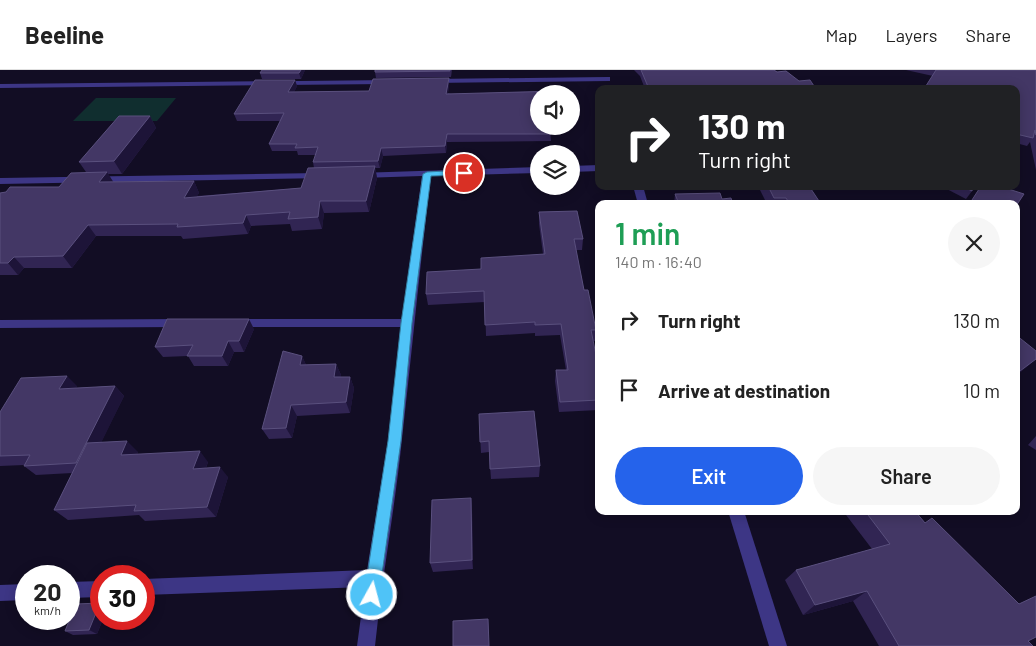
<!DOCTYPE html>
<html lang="en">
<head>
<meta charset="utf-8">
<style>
  body { margin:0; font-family:Barlow,sans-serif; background:#f6f6f6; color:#222; height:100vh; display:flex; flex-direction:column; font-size:19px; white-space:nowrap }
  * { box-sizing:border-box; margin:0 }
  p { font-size:16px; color:#767676 }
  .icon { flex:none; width:28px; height:28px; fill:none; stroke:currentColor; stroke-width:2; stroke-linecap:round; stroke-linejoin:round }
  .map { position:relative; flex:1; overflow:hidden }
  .side { position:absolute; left:595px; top:130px; width:425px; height:315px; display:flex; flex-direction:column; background:#fff; border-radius:10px; box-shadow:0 2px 12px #0003 }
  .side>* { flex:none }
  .banner { position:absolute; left:595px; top:15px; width:425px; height:105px; border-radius:10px; box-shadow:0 2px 12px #0003; background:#202124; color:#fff; overflow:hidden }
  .controls { position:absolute; left:530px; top:15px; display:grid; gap:10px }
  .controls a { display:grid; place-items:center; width:50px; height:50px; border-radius:50%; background:#fff; box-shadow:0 2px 12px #0003; font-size:25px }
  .speed { position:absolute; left:15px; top:495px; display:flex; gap:10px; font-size:25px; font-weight:700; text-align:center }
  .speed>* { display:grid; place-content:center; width:65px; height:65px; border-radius:50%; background:#fff; box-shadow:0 2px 12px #0003; line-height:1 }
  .speed small { font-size:12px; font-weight:400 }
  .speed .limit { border:8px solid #d22; background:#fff; color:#111 }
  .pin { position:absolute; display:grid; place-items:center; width:42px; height:42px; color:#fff; margin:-21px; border:2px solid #fff; border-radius:50%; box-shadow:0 1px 5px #0007 }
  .me { position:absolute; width:55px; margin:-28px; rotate:7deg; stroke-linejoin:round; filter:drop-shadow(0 0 4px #0008) }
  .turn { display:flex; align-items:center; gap:18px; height:105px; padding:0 20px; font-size:22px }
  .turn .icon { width:65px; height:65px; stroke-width:2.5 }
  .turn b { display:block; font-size:35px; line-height:42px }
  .round { display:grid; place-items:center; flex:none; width:52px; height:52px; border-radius:26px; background:#f6f6f6 }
  .head { display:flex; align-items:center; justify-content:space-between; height:85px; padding:0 20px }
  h1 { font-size:30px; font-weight:600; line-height:38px; color:#1e9e55 }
  .cta { display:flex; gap:10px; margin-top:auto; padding:10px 20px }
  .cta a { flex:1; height:58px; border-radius:30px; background:#2563eb; color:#fff; font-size:20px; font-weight:600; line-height:58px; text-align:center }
  .cta a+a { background:#f6f6f6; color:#222 }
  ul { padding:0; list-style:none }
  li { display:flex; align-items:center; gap:15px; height:70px; padding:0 20px }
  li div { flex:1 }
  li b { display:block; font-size:19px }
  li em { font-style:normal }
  header { display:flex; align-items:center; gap:30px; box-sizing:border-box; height:70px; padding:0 25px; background:#fff; border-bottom:1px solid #e0e0e0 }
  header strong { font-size:24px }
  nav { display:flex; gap:28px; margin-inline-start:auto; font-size:18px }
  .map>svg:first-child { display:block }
</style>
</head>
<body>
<header>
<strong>Beeline</strong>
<nav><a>Map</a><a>Layers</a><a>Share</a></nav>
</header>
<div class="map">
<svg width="1036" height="576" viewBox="0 0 1036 576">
  <rect width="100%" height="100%" fill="#120d24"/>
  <!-- green -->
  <path fill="#102e2f" d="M96,28h80l-19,23h-84z"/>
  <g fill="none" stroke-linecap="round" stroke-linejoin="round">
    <!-- minor -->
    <g fill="#3d3685" fill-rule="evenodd">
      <path d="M607,7h3v4l-178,2 -4,-2 4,-2z"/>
      <path d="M390,10l1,2 -4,2 -387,4v-4z"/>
      <path d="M599,95v6l-28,1v-6z"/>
      <path d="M539,97v6l-108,3c-11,88 -19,175 -29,263 -7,69 -20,138 -27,207h-18l8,-59 -221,8v-16l223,-9 21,-129 13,-114h-167l-6,-4 6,-4h168l20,-143 -61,2 -3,-1v-4z"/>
      <path d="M321,103l3,1v4l-324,6v-6z"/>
      <path d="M633,116h10l5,18h-10z"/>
      <path d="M182,249l6,4 -6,4 -182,1v-8z"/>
      <path d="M728,441h16l43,135h-18z"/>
      <path d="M101,511v16l-32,1v-16z"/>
      <path d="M26,514v16l-26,1v-16z"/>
    </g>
  </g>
  <!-- wall -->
  <g fill="#312553">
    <path d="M305,0l-4,9h-39l-2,-6z"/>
    <path d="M375,0h77l-1,7 -75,1 -1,-6z"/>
    <path d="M634,0h140l3,2 39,17h-171l-5,-13z"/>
    <path d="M906,0h130v100l-6,-28 -3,4 -11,-3v-54l-83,-13z"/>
    <path d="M449,8v7l-1,8 91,33h25v3h-14l1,12 -104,1 -1,11 -63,3 -3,12h-5l2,10 -8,34 -45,1 -2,16 -30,2 -2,-7 -39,2 -3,8 -65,5 -2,-3h-85l-24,32h-48l-6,7h-18v-82l59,-6 27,-15 -7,-10 71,-46 6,12 -34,46h-14l5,8 81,-1 5,12 -2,3 104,-8 13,-20 -1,-6 3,-7h-18l-1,-4h-25l-3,-7 12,-23h-44l-3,-7 61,-34 2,6 -3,6 75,-1z"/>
    <path d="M758,116h51l12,18h-54z"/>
    <path d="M941,116h32l-1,5 -6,8z"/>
    <path d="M981,116l35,18h-47z"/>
    <path d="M675,124l47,5 11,5h-59z"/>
    <path d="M539,142l44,27 -1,11h-6l8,40 12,40 -1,11h-2l6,29v40l-40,2 -4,-31 1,-11h10l-6,-35 -25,1v-3l-49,3 -1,-34 -57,3 -2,-11 55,-25 62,-15 -4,-30z"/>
    <path d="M254,259l-10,23h-10l-6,14h-34l-6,-10 -25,1 -8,-10z"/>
    <path d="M302,286l4,9 30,-1 5,11 -1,2h10l4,11 -4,25 -53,3 -5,22 -23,1 -7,-10z"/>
    <path d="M77,316l-1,2 39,-2 9,10 -23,46 37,10 -1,2 71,8 -2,6 22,9 -12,40 -71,4 -6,-6 -71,5 -14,-10 18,-37 -36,2 -12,-9v-1l-24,1v-54z"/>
    <path d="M479,344l61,52 -1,11 -48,2 -2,-27 -8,1z"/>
    <path d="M1036,366v14l-8,-5z"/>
    <path d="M471,428l1,10 1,61 -40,3 -3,-9z"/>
    <path d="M843,441h72l113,130 5,5h-154l-26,-45 -50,14 -18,-35 11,-10 76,-21z"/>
    <path d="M100,533l1,1v15h2l-6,15 -24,1 -8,-4z"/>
  </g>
  <!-- shaded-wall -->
  <g fill="#1d1438">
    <path d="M301,0h4l-4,9 -2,-6z"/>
    <path d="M449,8v7l-2,16 -1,-7z"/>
    <path d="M295,10l2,6 -6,13 -3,-7z"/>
    <path d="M150,46l6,12 -34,46 -8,-13z"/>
    <path d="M447,64v8l-1,11 -1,-7z"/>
    <path d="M381,78l2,8 -3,12 -2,-7z"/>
    <path d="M375,96l2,12 -8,34 -3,-11z"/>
    <path d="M107,102l7,11 -15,-1z"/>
    <path d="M194,111l5,12 -9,16 -6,-11z"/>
    <path d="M320,131l4,12 -2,16 -4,-12z"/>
    <path d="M246,145l5,11 -3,8 -5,-11z"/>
    <path d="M88,155l8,11 -24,32 -9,-12z"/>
    <path d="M14,187l10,11 -6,7 -10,-12z"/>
    <path d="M249,249l5,10 -10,23 -5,-11z"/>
    <path d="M228,271l6,11 -6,14 -6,-10z"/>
    <path d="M302,286l5,11 -7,-2z"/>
    <path d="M1036,289l-9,8 -11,9v-2z"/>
    <path d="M336,294l5,11 -2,13 -5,-11z"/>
    <path d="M67,306l10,10 -7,13 -11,-10z"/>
    <path d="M350,307l4,11 -4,25 -4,-11z"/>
    <path d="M115,316l9,10 -37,76 -11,-9z"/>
    <path d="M291,335l6,11 -5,22 -6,-10z"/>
    <path d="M127,371l11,11 -6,13 -11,-10z"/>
    <path d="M200,381l8,11 -6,17 -9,-10z"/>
    <path d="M220,397l8,10 -12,40 -9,-10z"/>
    <path d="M471,428l1,10 1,61 -1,-9z"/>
    <path d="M867,521l-14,10 -50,14 12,-10z"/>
    <path d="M100,533l1,1v15h2l-6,15 -8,-4z"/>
    <path d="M488,549l1,7v20z"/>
  </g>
  <!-- building -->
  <g fill="#433765" stroke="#5a507e">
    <path d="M262,0h39l-2,3h-39z"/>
    <path d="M375,0h75v1l-75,1z"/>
    <path d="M641,0h133l3,2 9,-1 13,10 11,-1 6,9h-167z"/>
    <path d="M936,0h100v65l-1,-5 -2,8 -17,-4v-45h-92z"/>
    <path d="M449,8l-3,16 114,-3 1,3h-22v32h11l1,8h-104l-2,12 -64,2 -3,13 -65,1 5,-15 -23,1 2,-4h-28l15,-31 -50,1 21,-34h40l-7,12 81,-1 4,-12z"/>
    <path d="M119,46h31l-36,45 -35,1z"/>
    <path d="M375,96l-9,35h-46l-2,16 -30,2 2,-7 -44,3 -3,8 -66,4 1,-3 -90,1 -25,31 -49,1 -6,6h-8v-70l6,-1 4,-5h49l12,-14 36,-1 -8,10 95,-1 -10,17 117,-10 7,-20z"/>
    <path d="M768,116h41l12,18h-31l-4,-6h-12z"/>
    <path d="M962,116h11l-1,5z"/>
    <path d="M981,116h18l25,8 -8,12v-2h-34l-10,-4z"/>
    <path d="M720,123l2,6 9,-1 2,6h-54l-4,-10z"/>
    <path d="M577,141l6,28h-9l10,51h4l8,40h-5l8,40v30l-39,2 -4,-32h12l-7,-46 -26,1v-3l-50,3 -1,-34 -58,3 1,-22 54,-3v-11l64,-4 -6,-42z"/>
    <path d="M167,249h82l-10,22h-11l-6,15h-35l6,-11 -38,2z"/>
    <path d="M1016,265l20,16v8l-20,15z"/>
    <path d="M283,281l19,5 -2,9 36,-1 -2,13h16l-4,25 -55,3 -5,23 -24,1z"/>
    <path d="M67,306l-8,13 56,-3 -39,77 -52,3 6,-11 -30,1v-44l21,-34z"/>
    <path d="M534,341l6,55 -50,3 -1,-28 -9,1 -1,-28z"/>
    <path d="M127,371l-6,14 79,-4 -7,18 27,-2 -13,40 -73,4 2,-6 -82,5 33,-67z"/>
    <path d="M471,428l1,62 -42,3 2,-63z"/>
    <path d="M865,441h50l10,12 7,-5 87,86 17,-8v41l-8,4 5,5h-134l-32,-55 -52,14 -19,-35 94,-26z"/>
    <path d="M100,533l-11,27 -24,1 11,-27z"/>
    <path d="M488,549l1,27h-36v-25z"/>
  </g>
  <!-- route -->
  <path fill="#4fc3f7" stroke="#337fa1" d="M464,100l3,1v4l-36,1 -19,147 -11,118 -22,154 -2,5 -5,3 -6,-3 -2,-5 24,-154 13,-118 22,-149 4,-2z"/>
</svg>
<div class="controls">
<a><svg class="icon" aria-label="sound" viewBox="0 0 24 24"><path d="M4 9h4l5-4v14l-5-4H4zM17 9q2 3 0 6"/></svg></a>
<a><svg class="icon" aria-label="layers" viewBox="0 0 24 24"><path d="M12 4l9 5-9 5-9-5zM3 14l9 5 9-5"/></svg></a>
</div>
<div class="speed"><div>20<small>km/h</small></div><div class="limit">30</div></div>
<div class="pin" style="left:464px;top:103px;background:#d93025"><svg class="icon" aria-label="arrive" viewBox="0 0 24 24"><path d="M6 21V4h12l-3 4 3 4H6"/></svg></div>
<svg class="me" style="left:372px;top:525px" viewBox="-20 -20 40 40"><circle r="17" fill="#4fc3f7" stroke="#fff" stroke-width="3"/><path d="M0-11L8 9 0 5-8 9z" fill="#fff"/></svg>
<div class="banner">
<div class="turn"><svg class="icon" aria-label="right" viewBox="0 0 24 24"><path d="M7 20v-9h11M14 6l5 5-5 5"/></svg><div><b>130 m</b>Turn right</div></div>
</div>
<section class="side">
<div class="head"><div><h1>1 min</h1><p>140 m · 16:40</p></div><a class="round"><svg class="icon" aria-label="close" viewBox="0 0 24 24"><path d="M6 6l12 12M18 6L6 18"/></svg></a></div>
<ul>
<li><svg class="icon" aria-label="right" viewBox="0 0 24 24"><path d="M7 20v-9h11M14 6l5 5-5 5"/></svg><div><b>Turn right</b></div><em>130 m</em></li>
<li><svg class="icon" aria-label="arrive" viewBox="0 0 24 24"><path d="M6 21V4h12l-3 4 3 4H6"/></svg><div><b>Arrive at destination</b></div><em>10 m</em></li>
</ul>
<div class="cta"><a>Exit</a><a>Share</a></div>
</section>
</div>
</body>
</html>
